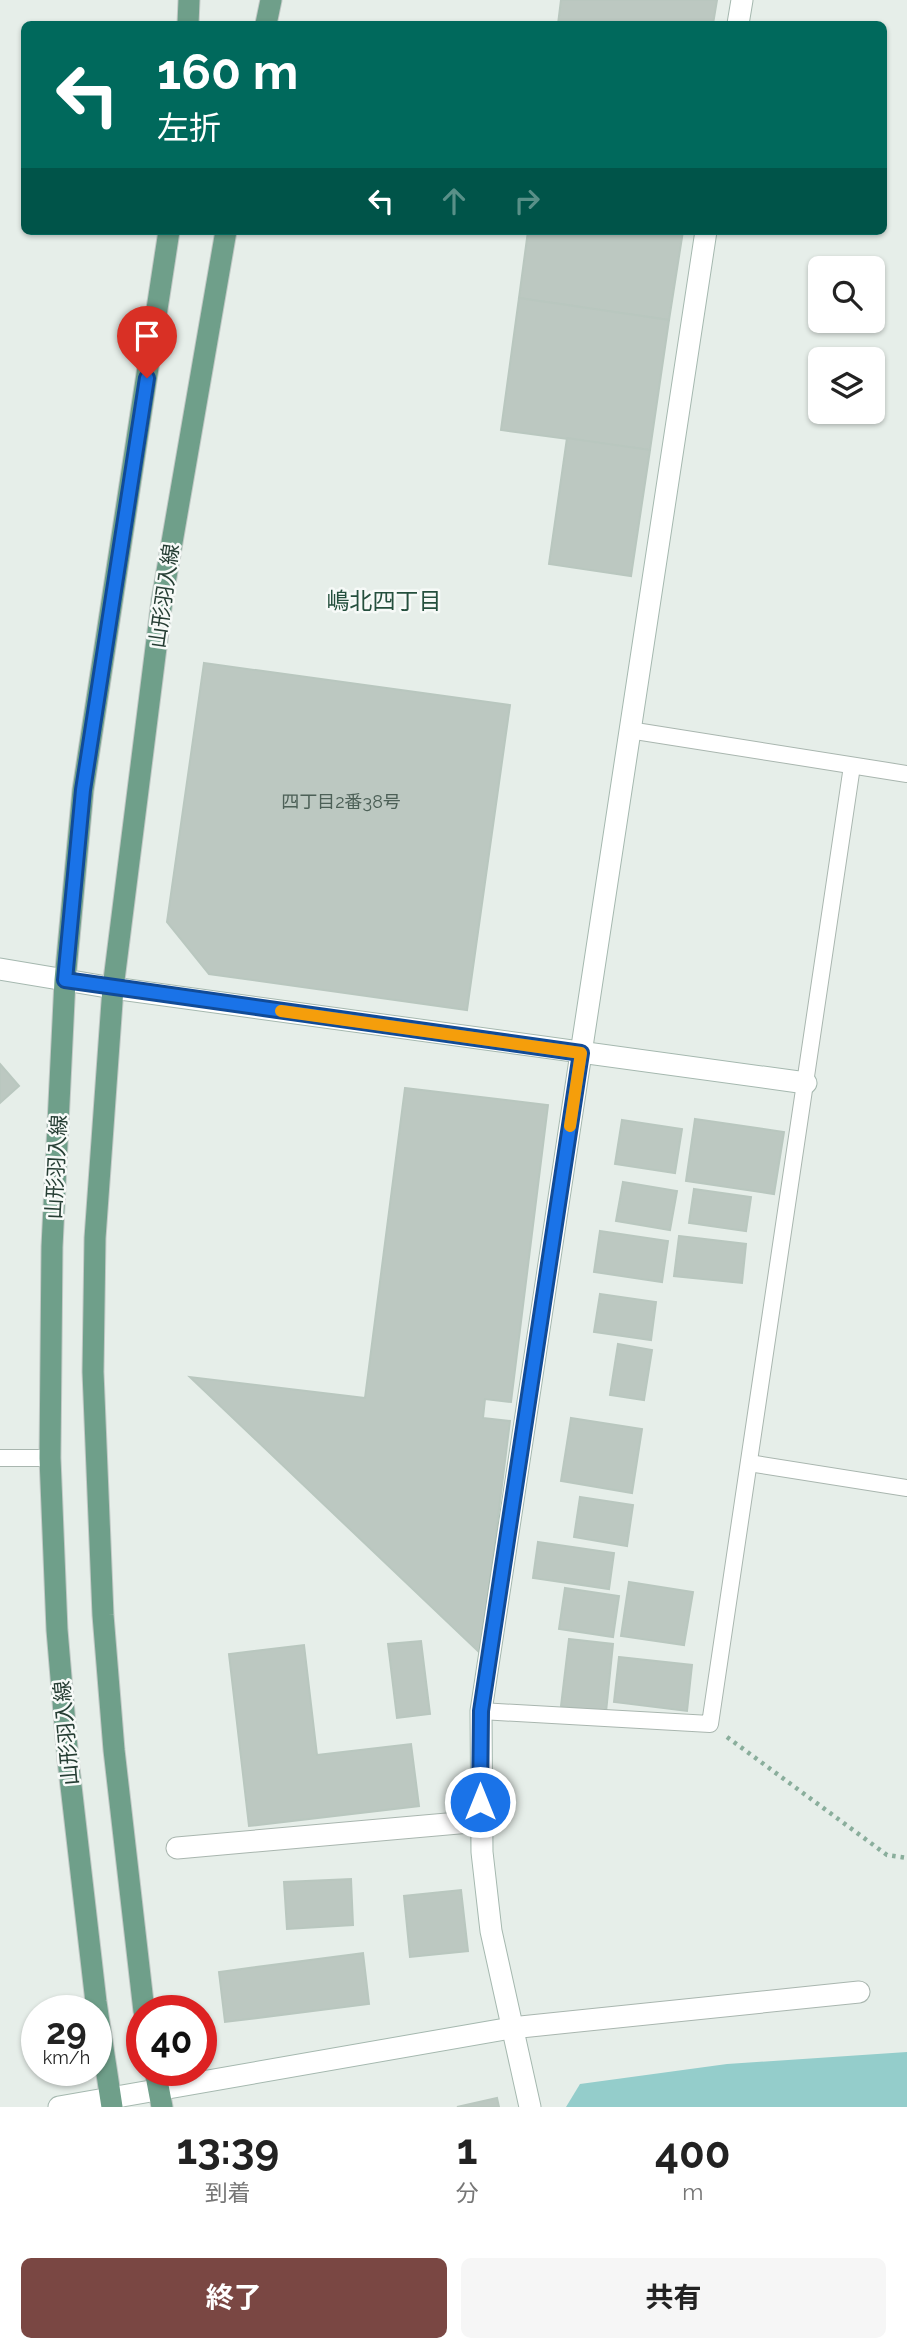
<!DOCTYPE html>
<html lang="ja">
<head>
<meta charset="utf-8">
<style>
  body { margin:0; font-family:Raleway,"Noto Sans JP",sans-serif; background:#f6f6f6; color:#222; height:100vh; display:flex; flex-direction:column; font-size:26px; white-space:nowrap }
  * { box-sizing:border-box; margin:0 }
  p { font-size:23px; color:#767676 }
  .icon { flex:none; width:38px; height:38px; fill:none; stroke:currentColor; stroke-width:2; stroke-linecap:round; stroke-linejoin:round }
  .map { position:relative; height:2107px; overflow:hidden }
  .drawer { display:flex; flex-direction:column; background:#fff; flex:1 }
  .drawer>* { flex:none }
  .top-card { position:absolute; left:21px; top:21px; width:866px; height:214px; border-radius:10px; box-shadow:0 2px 5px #0004; background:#00695c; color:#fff; overflow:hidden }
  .fabs { position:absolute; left:808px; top:256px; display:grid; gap:14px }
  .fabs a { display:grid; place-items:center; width:77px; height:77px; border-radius:10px; background:#fff; box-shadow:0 2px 5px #0004; font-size:35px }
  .speed { position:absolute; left:21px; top:1995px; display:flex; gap:14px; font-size:35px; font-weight:700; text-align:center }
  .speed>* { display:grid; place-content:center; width:91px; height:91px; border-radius:50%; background:#fff; box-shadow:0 2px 5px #0004; line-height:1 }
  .speed small { font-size:18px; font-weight:400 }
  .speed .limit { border:10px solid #d22; background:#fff; color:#111 }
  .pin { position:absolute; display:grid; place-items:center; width:60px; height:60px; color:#fff; margin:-72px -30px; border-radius:50% 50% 50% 0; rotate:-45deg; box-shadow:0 0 7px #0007 }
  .pin .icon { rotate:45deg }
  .me { position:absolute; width:77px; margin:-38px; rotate:0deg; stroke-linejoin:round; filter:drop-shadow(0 0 5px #0008) }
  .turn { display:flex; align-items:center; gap:24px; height:147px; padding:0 21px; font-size:32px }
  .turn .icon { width:91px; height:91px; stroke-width:2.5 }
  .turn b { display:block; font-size:49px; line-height:60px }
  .lanes { display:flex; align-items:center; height:66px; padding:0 21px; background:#0003; justify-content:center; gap:35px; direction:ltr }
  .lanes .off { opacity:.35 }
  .eta { display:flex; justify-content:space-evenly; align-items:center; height:119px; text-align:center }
  .eta b { font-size:42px; font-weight:700; line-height:49px }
  .button { display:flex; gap:14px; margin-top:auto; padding:14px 21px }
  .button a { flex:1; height:80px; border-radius:10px; background:#7a4743; color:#fff; font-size:28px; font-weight:700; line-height:80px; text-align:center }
  .button a+a { background:#f6f6f6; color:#222 }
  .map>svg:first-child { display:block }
</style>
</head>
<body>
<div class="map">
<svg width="907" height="2107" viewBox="0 0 907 2107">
  <rect width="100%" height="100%" fill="#e6eee9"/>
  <!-- water -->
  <path fill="#94cdcb" d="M907,2052v55h-341l14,-23 147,-20z"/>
  <!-- building -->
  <g fill="#bcc8c1" stroke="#b9c7bf" stroke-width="2">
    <path d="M561,0h156l-4,24h-155z"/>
    <path d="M528,231h155l-14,89 -150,-22z"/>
    <path d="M519,298l150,22 -19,130 -149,-20z"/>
    <path d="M567,438l83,12 -19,126 -82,-12z"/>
    <path d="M204,663l306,42 -43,305 -258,-36 -42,-52z"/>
    <path d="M0,1064l19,22 -19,17z"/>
    <path d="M405,1088l143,17 -37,297 -26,-3 -2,19 27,3 -29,233 -291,-277 175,21z"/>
    <path d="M695,1119l89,13 -10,62 -88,-13z"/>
    <path d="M622,1120l60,9 -7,44 -60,-9z"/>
    <path d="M623,1182l54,9 -7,39 -54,-9z"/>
    <path d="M694,1189l57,8 -5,34 -57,-8z"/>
    <path d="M600,1231l68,10 -6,41 -68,-10z"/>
    <path d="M679,1236l67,8 -4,39 -68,-7z"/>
    <path d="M600,1294l56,8 -5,38 -57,-8z"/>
    <path d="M618,1344l34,6 -8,50 -34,-5z"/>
    <path d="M571,1418l71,11 -10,64 -71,-12z"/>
    <path d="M580,1497l53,8 -6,41 -53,-9z"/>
    <path d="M538,1542l76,11 -5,36 -76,-11z"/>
    <path d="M629,1582l64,10 -9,53 -63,-9z"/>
    <path d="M565,1588l54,8 -6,41 -54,-8z"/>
    <path d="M569,1639l44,5 -7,68 -45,-6z"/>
    <path d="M421,1641l9,73 -33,4 -9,-74z"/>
    <path d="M304,1645l13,110 94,-11 8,62 -170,20 -20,-172z"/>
    <path d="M619,1657l73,8 -5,46 -73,-9z"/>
    <path d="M351,1879l2,46 -66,4 -3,-47z"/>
    <path d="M461,1890l7,61 -58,6 -6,-61z"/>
    <path d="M363,1953l6,51 -144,18 -6,-50z"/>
    <path d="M497,2098l2,9h-42z"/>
  </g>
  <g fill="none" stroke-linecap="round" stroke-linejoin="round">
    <defs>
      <g id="lane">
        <path d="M629,730l278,44"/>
        <path d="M0,1458h50"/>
        <path d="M749,1463l158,25"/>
        <path d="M481,1711l229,13 142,-958"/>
      </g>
      <g id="street">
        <path d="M177,1848l304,-27"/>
        <path d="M511,2028l348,-36"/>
      </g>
      <g id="secondary">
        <path d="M738,24l4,-24"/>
        <path d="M0,969l113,19 693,95"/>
        <path d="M59,2107l452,-79"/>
        <path d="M530,2107l-39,-176 -9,-79 -1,-141 225,-1480"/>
      </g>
      <g id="primary">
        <path d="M188,24l1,-24"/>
        <path d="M266,24l5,-24"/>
        <path d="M144,2011l-30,-261 -11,-135 -10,-243 2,-134 18,-250 49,-388 64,-369"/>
        <path d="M155,2070l7,37"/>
        <path d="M112,2107l-16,-105 -28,-242 -11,-130 -7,-172 2,-211 13,-267 18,-190 86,-559"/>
      </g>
    </defs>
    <!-- lane casing -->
    <use href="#lane" stroke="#a9b6af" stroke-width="18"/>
    <!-- street casing -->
    <use href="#street" stroke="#a9b6af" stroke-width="23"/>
    <!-- secondary casing -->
    <use href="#secondary" stroke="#a5b8af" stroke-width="23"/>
    <!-- primary casing -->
    <use href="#primary" stroke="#c2c9c6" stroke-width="23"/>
    <!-- path -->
    <path stroke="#8aae9c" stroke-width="4.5" stroke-dasharray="3.5 5" stroke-linecap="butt" d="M727,1737l160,118 20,3"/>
    <!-- lane -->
    <use href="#lane" stroke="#fff" stroke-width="16"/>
    <!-- street -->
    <use href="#street" stroke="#fff" stroke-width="21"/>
    <!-- secondary -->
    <use href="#secondary" stroke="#fff" stroke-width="21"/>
    <!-- primary -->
    <use href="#primary" stroke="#6f9f8a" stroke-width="21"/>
  </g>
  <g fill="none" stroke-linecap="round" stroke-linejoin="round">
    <defs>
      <path id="route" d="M147,378l-64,412 -18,190 516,73 -100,658 -1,91"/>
    </defs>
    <!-- route casing -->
    <use href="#route" stroke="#114b97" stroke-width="18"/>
    <!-- route -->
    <use href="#route" stroke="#1a73e8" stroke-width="12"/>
    <!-- slow -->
    <path stroke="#f59e0b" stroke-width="12" d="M281,1011l300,42 -11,73"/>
  </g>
  <g text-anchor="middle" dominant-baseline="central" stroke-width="5" stroke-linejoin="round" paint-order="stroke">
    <!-- number labels -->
    <g font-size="18" fill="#4c6057">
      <text x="341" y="801">四丁目2番38号</text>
    </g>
    <!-- street labels -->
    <g font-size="21" fill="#263e34" stroke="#f7faf8">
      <text transform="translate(164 596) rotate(-82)">山形羽入線</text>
      <text transform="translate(56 1167) rotate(-87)">山形羽入線</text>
      <text transform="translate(66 1733) rotate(-95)">山形羽入線</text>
    </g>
    <!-- neighbourhood labels -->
    <g font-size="23" fill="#244f3d" stroke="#f7faf8">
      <text x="384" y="600">嶋北四丁目</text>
    </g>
  </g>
</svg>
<div class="fabs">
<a><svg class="icon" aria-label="search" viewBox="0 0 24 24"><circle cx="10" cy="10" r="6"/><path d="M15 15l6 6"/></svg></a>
<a><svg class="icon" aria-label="layers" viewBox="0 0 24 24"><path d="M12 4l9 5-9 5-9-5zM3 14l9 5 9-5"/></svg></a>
</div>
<div class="speed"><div>29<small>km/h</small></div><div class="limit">40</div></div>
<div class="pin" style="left:147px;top:378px;background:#d93025"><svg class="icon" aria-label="arrive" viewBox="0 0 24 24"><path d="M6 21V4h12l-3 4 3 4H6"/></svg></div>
<svg class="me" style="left:480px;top:1802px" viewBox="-20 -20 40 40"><circle r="17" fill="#1a73e8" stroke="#fff" stroke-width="3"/><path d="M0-11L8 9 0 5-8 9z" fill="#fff"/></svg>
<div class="top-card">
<div class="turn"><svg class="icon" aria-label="left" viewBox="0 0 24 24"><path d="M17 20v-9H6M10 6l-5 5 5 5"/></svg><div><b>160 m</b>左折</div></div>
<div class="lanes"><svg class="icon" aria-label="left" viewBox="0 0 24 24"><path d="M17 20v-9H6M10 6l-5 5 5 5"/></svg><svg class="icon off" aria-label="ahead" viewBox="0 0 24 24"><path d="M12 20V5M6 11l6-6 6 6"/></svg><svg class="icon off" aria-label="right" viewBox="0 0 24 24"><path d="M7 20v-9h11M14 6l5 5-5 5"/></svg></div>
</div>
</div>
<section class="drawer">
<div class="eta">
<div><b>13:39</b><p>到着</p></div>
<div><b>1</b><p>分</p></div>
<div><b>400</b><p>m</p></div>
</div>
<div class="button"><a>終了</a><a>共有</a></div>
</section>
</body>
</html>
